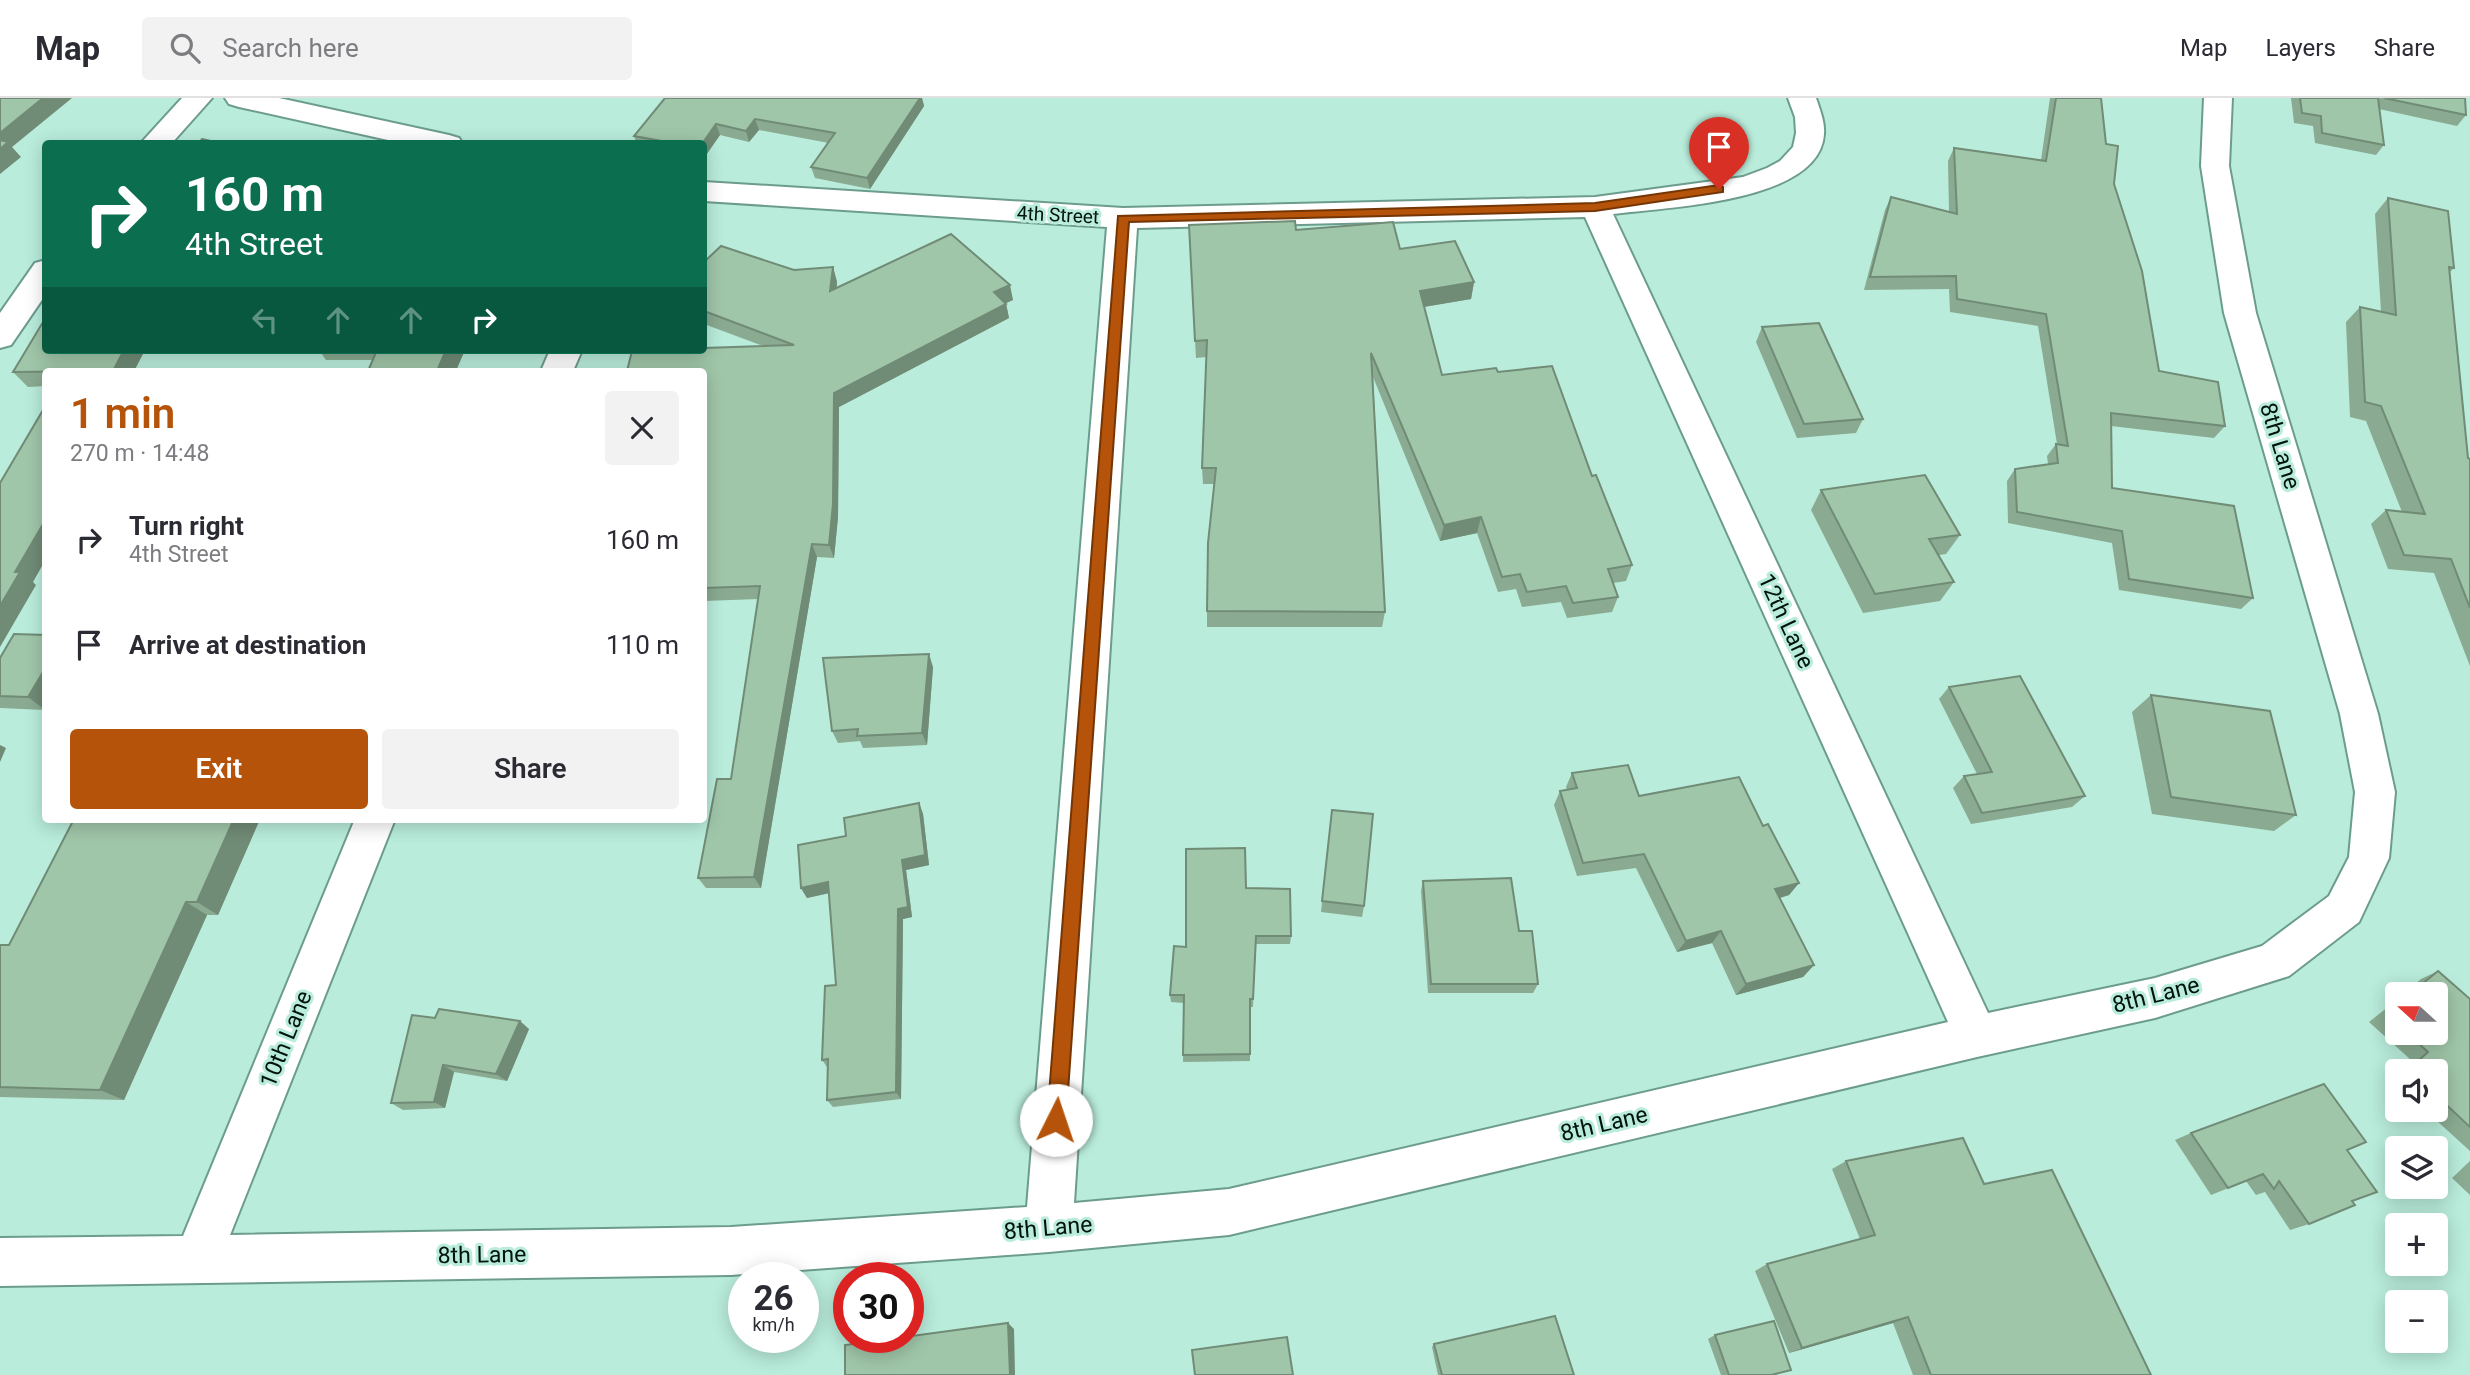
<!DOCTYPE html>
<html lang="en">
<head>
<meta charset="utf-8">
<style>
  body { margin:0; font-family:Roboto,sans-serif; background:#f2f2f3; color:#2b2b33; height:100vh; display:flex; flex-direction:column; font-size:26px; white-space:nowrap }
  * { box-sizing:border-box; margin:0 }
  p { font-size:23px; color:#7c7c81 }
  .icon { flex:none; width:38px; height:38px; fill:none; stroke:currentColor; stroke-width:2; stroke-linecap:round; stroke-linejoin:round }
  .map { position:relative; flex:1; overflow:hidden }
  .drawer { position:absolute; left:42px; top:270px; width:665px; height:455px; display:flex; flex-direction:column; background:#fff; border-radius:7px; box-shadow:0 4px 18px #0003 }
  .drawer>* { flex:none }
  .guide { position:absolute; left:42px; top:42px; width:665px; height:214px; border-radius:7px; box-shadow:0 4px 18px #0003; background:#0b6e4f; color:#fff; overflow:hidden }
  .needle { width:46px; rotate:291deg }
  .tools { position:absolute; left:2385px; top:884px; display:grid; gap:14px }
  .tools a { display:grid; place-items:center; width:63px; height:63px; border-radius:7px; background:#fff; box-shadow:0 4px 18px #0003; font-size:35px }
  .speed { position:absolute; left:728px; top:1164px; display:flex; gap:14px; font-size:35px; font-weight:700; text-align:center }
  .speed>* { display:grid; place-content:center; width:91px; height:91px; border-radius:50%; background:#fff; box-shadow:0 4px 18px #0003; line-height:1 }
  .speed small { font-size:18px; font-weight:400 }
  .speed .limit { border:10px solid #d22; background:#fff; color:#111 }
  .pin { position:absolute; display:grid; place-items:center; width:60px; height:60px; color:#fff; margin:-72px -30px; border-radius:50% 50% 50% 0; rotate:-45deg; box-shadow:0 0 7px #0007 }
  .pin .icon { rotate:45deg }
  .me { position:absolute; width:77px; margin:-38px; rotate:4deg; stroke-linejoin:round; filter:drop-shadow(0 0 5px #0008) }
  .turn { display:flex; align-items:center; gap:24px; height:147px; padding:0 28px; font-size:32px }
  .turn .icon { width:91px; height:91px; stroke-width:2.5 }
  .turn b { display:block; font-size:49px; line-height:60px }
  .lanes { display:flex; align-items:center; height:66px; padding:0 28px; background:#0003; justify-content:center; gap:35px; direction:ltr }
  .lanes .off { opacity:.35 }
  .round { display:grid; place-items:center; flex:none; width:74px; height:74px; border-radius:7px; background:#f2f2f3 }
  .headline { display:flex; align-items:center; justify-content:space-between; height:119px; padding:0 28px }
  h1 { font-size:42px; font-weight:600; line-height:52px; color:#b45309 }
  .cta { display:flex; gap:14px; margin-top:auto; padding:14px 28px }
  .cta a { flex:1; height:80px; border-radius:7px; background:#b45309; color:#fff; font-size:28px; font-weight:600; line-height:80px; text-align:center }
  .cta a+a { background:#f2f2f3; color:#2b2b33 }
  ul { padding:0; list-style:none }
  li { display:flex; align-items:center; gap:21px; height:105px; padding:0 28px }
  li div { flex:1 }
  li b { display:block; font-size:26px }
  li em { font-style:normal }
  header { display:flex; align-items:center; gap:42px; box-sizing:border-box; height:98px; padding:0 35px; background:#fff; border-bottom:2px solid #e1e1e2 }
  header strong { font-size:33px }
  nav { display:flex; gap:38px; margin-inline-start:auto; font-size:24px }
  .search { width:490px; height:63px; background:#f2f2f3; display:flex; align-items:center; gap:18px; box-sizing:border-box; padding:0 24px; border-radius:7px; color:#7c7c81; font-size:26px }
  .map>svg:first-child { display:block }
</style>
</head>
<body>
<header>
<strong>Map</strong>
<div class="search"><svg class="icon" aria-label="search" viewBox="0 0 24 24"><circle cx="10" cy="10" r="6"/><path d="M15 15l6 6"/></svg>Search here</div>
<nav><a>Map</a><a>Layers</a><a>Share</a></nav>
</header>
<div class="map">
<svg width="2470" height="1277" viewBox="0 0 2470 1277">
  <rect width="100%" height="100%" fill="#b9ecdb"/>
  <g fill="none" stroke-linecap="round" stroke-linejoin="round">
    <defs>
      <g id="minor">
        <path d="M182,0h30l-41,46h-31z"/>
        <path d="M225,0h54l170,37 10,3 4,6h-57l-167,-37 -10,-3z"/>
        <path d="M1788,0h28c4,12 9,24 8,36 -4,69 -159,73 -211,80l375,799 167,-35 107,-32 67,-50 20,-39 6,-65 -15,-78 -116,-401 -23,-147 3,-68h28l-3,68 27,147 122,401 17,78 -6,66 -30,64 -70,54 -134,42 -178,39 -748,178 -180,17 -318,23 -731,11v-48l183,-2 172,-417h40l-165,416 501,-8 296,-20 80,-980 -403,-26v-19l419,26 472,-11 148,-20 24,-9 13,-7 13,-14 3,-14 -1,-16zM1585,119l363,805 -719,167 -155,14 63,-975z"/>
        <path d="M46,162v34l-35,51 -11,3v-35l35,-50z"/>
        <path d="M550,252h32l-9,21h-32z"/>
      </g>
    </defs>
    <!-- minor casing -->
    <use href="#minor" stroke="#6c9c8d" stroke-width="4"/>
    <!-- minor -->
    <use href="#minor" fill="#fff" fill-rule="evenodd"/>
  </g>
  <!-- wall -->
  <g fill="#8aaa91">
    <path d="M665,0h257l2,8 -54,83 -55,-11 -4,-11 18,-24 -70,-13 -10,12 -29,-7 -16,23v-14h-67l-3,-8z"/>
    <path d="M2050,0h51l5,46 8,40 45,187 66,55 -11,12 -103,-12 1,62 141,110 -12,11 -122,-19 -7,-47 -104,-20 -1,-42 8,-12 33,-5 -1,-8 9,-12h1l-19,-118 -88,-14 -1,-23 -85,1 21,-80 6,-13 58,15 -1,-51 6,-13 87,12z"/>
    <path d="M2291,0h174l1,17 -9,11 -78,-17 5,36 -8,10 -61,-12 -2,-17 -19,-3z"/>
    <path d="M2388,100l66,70 -4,4 18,186 2,1v207l-36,-93 -46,-4 -17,-45 15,-14 16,2 -36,-91 -16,-4 -4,-95 14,-15 21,4 -6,-97z"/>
    <path d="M1189,127l107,5 104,19 74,33 -3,17 -47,8 18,68 56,-3 94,104 40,89 -6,16 -13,2 5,14 -6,15 -45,6 -6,-16 -39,5 -6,-18 -18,3 -21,-59 -37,8 -67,-164 12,235 -3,15h-175v-16l7,-127h-11l-1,-16 4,-111 -10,1z"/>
    <path d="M704,164l90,8 39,-3 4,15v6l176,12 -7,3 3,15 -170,89 -1,110 -4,41 -17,-1 -56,331h-55l-8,-10 33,-99 27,-180 -54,2v-230l59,-25 -59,-22z"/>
    <path d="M1762,229l101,92 -7,14 -59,5 -41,-96z"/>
    <path d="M46,252h99l-11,21h-88v15l-18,1 -15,-15z"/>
    <path d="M319,252h146l-92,10h-47z"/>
    <path d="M1821,392l139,45 -14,19 -7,1 15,27 -14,19 -77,12 -52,-103z"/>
    <path d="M0,560l45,52 -45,-2z"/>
    <path d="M933,569l-6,78 -64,3 -3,-7 -22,2 -6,-12z"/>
    <path d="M1949,589l136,109 -13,11 -101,17 -18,-36 11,-12 13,-2 -38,-75z"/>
    <path d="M2151,597l145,120 -22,16 -122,-17 -20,-102z"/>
    <path d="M1572,675l67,23 124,30 36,57 -10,12 -9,3 34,67 -11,12 -67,18 -24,-52 -35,9 -41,-84 -59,8 -23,-71 6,-14 7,-1 -1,-3z"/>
    <path d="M919,705l4,11 6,51 -23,5 6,47 -9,2 -2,180 -68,8 -6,-7v-33l-5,-7 14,-75 -7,-92 -22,5 -6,-10 45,-52z"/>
    <path d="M1332,712l32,96 -2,11 -41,-5z"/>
    <path d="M74,721h186l-42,96h-11l-83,185 -124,-3v-152h9z"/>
    <path d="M1423,783l96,50 19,53 -5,9h-105l-7,-102z"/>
    <path d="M1246,790l45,48 -1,8h-34l-3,63h-3v54l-67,1 1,-59 -13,-1 -1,-7 16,-48z"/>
    <path d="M2438,873l32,28v152l-45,-41h11v-39h-38l13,-11 -42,-38 29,-23v33h38v-38h-33l18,-15z"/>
    <path d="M435,920l94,11 -22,52 -53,-9 -9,36 -42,2 -12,-7z"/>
    <path d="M2398,973v13l-8,-7z"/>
    <path d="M2191,1035l156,17 5,51 -43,23 -19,6 -25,-38 -9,3 -10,-14 -35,14 -36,-55z"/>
    <path d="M1846,1063l138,23 167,191h-238l-20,-52 -104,30 -34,-82 12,-7 93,-25 -28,-70z"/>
    <path d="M2470,1063v34l-18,-17z"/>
    <path d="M1715,1237l76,35 -16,5h-54l-13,-36z"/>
    <path d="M1434,1246l140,31h-136l-6,-28z"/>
  </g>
  <!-- shaded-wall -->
  <g fill="#708b76">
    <path d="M43,0h29l-60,49 9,10 -21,17v-41z"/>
    <path d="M920,0h2l2,8 -54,83 -3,-11z"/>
    <path d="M755,21l4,11 -10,12 -3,-11z"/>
    <path d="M716,26l4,11 -16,23v-14h-2z"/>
    <path d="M833,169l4,15 -2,23 -5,-14z"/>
    <path d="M1474,184l-3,17 -54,9 3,-17z"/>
    <path d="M1010,187l3,15 -16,7 -3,-15z"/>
    <path d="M1006,206l3,14 -170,89 -1,110 -4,41 -5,-13 5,-152z"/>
    <path d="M124,252h21l-11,21h-21z"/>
    <path d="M446,252h19l-9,21h-19z"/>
    <path d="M1481,419l-4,16 -37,8 4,-16z"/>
    <path d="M46,421v40l-13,23 3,3 -36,62v-41l15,-34z"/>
    <path d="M812,446l5,13 -56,331 -7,-11z"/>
    <path d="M929,556l4,13 -6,78 -5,-12z"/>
    <path d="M46,569v41l-1,2 -17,-13z"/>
    <path d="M0,647l6,3 -6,14z"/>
    <path d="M919,705l4,11 6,51 -23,5 6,47 -9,2 -2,180 -5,-7 2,-183 4,-49z"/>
    <path d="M234,721h26l-42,96 -21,-13z"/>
    <path d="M828,784l6,10 -27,6 -6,-10z"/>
    <path d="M1799,785l-10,12 -24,7 10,-13z"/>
    <path d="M186,804l21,13 -83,185 -24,-10z"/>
    <path d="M1721,833l-9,12 -35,9 9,-11z"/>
    <path d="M1814,867l-11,12 -67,18 10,-11z"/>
    <path d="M520,923l9,8 -22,52 -11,-7z"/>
    <path d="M443,967l11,7 -9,36 -11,-6z"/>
    <path d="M1908,1219l-15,6 -104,30 13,-5z"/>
    <path d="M1008,1225l6,6 1,46h-5z"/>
  </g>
  <!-- building -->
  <g fill="#a0c6a9" stroke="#708b76" stroke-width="2">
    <path d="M0,0h43l-43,35z"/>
    <path d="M665,0h255l-53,80 -56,-11 24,-34 -80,-14 -9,12 -30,-7 -14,20h-24l-44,-8z"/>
    <path d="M2056,0h45l5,46 12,2 -4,38 28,87 17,100 59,11 7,44 -114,-13 1,75 122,18 19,92 -124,-19 -7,-48 -105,-19 -2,-43 43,-6 -2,-19 12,2 -22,-132 -89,-15 -1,-23 -86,1 21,-80 66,17 -3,-66 92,13z"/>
    <path d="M2300,0h78l6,47 -62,-12 -1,-17 -19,-3z"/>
    <path d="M2384,0h81l1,17z"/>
    <path d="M202,41l22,5h-26z"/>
    <path d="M0,42l8,2 -8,7z"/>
    <path d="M2388,100l60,13 6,57 -5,-1 19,191 2,1v149l-19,-49 -47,-4 -18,-45 39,4 -44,-108 -16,-4 -5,-95 36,8z"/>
    <path d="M1295,123l1,9 97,-8 7,27 55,-8 19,41 -54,9 22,84 54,-7 2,4 54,-6 40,110 4,-1 36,90 -24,4 10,28 -45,6 -7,-17 -39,6 -7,-18 -18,3 -21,-60 -37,8 -73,-172 14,259 -178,-1 1,-68 8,-75h-14l5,-128 -12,1 -6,-116z"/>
    <path d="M951,136l59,51 -16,7 12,12 -172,89 -1,111 -4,41 -17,-1 -58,333 -56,1 19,-99h14l29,-193 -56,2v-217h-77l5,-20 72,-1v-2l90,-3 -90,-34v-49l17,-16 73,24 39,-3 -3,24z"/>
    <path d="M46,219v33h78l-11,21 -100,1z"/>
    <path d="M1819,225l44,96 -59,5 -42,-97z"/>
    <path d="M377,252h69l-9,21h-69z"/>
    <path d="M46,307v114l-31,53h5l-20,34v-123z"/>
    <path d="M1925,377l35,60 -31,4 25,43 -79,12 -54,-104z"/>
    <path d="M14,536l32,1v32l-18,30 -28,-1v-38z"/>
    <path d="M929,556l-7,79 -65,3 1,-7 -26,2 -9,-73z"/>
    <path d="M2020,578l65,120 -103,17 -18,-37 28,-4 -43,-85z"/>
    <path d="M2151,597l119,16 26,104 -125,-18z"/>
    <path d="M1628,667l11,31 100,-19 24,49 5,-2 31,59 -24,6 39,76 -68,19 -25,-53 -35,10 -42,-87 -61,9 -23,-72 17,-3 -5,-15z"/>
    <path d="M919,705l6,52 -23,5 6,47 -10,2 -2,183 -69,8 1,-41 -6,1 3,-74 11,-1 -8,-103 -27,6 -3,-43 48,-9 -2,-18z"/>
    <path d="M1332,712l41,4 -9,92 -42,-5z"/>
    <path d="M74,721h160l-37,83h-11l-86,188 -100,-3v-142h9z"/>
    <path d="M1245,750l1,40 44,1 1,47h-35l-3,63h-3v55l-67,1 1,-60h-14l4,-49 12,1v-98z"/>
    <path d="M1511,780l8,53h13l6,53h-107l-8,-103z"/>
    <path d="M2438,873l32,28v128l-34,-32v-24h-27l-1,-1 20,-18 -22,-20h30v-38h-26z"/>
    <path d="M2398,907v19l-12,-10z"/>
    <path d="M439,911l81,12 -24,53 -53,-9 -9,37 -43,1 21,-88 23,3z"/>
    <path d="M2324,986l42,58 -19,8 30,42 -25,9 3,4 -46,19 -30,-43 -5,8 -11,-15 -35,14 -37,-55z"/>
    <path d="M1963,1040l21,46 68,-14 99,205h-220l-23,-58 -106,31 -35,-84 108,-29 -29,-74z"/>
    <path d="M1555,1218l19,59h-132l-8,-31z"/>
    <path d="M1774,1223l17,49 -20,5h-42l-14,-40z"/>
    <path d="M1008,1225l2,52h-165v-30z"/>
    <path d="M1287,1239l6,38h-98l-3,-25z"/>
  </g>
  <!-- route -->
  <path fill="#b45309" stroke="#753606" stroke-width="2" d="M1719,87l4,2v5l-128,19 -466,11 -63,898 -3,6 -7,3 -6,-3 -3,-6 71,-904 477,-13z"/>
  <g text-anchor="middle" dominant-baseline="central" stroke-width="6" stroke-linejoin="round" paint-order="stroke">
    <!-- far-street labels -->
    <g font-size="19" fill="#02130e" stroke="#b9ecdb">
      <text transform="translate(1058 117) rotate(3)">4th Street</text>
    </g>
    <!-- street labels -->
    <g font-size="23" fill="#02130e" stroke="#b9ecdb">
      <text transform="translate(2280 348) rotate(73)">8th Lane</text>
      <text transform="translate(1786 523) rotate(65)">12th Lane</text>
      <text transform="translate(2156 897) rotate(-14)">8th Lane</text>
      <text transform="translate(286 941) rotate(-68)">10th Lane</text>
      <text transform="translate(1604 1026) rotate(-13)">8th Lane</text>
      <text transform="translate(1048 1130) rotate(-5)">8th Lane</text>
      <text transform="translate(482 1157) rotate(-1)">8th Lane</text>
    </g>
  </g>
</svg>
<div class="tools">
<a><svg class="needle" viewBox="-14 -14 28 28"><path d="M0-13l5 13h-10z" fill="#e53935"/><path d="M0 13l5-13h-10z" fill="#7c7c81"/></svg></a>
<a><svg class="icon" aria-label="sound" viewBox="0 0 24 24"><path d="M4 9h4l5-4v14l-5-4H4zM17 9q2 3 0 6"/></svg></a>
<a><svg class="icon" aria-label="layers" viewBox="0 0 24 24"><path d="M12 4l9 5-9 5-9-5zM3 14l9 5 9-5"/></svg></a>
<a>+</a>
<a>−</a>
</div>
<div class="speed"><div>26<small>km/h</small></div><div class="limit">30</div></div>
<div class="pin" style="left:1719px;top:91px;background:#d93025"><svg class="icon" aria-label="arrive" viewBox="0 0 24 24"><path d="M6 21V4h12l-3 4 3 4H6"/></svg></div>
<svg class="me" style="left:1056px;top:1022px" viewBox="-20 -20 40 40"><circle r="19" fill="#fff"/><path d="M0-13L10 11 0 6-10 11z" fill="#b45309"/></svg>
<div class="guide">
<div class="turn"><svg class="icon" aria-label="right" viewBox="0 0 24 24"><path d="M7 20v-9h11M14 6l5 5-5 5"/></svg><div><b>160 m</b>4th Street</div></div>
<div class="lanes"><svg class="icon off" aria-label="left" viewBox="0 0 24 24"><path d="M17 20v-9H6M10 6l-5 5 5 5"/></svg><svg class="icon off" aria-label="ahead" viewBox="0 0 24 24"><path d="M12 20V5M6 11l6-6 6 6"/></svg><svg class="icon off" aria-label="ahead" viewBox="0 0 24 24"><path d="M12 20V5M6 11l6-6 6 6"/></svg><svg class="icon" aria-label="right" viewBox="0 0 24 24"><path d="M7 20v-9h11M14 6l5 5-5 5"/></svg></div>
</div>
<section class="drawer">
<div class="headline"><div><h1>1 min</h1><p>270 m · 14:48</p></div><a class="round"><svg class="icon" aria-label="close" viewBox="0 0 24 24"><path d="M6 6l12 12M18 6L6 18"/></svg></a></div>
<ul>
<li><svg class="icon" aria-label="right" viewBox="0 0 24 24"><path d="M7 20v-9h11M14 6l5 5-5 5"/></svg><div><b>Turn right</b><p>4th Street</p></div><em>160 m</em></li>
<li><svg class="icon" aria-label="arrive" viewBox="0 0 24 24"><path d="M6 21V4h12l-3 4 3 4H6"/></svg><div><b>Arrive at destination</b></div><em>110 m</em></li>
</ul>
<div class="cta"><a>Exit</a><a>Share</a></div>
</section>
</div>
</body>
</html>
